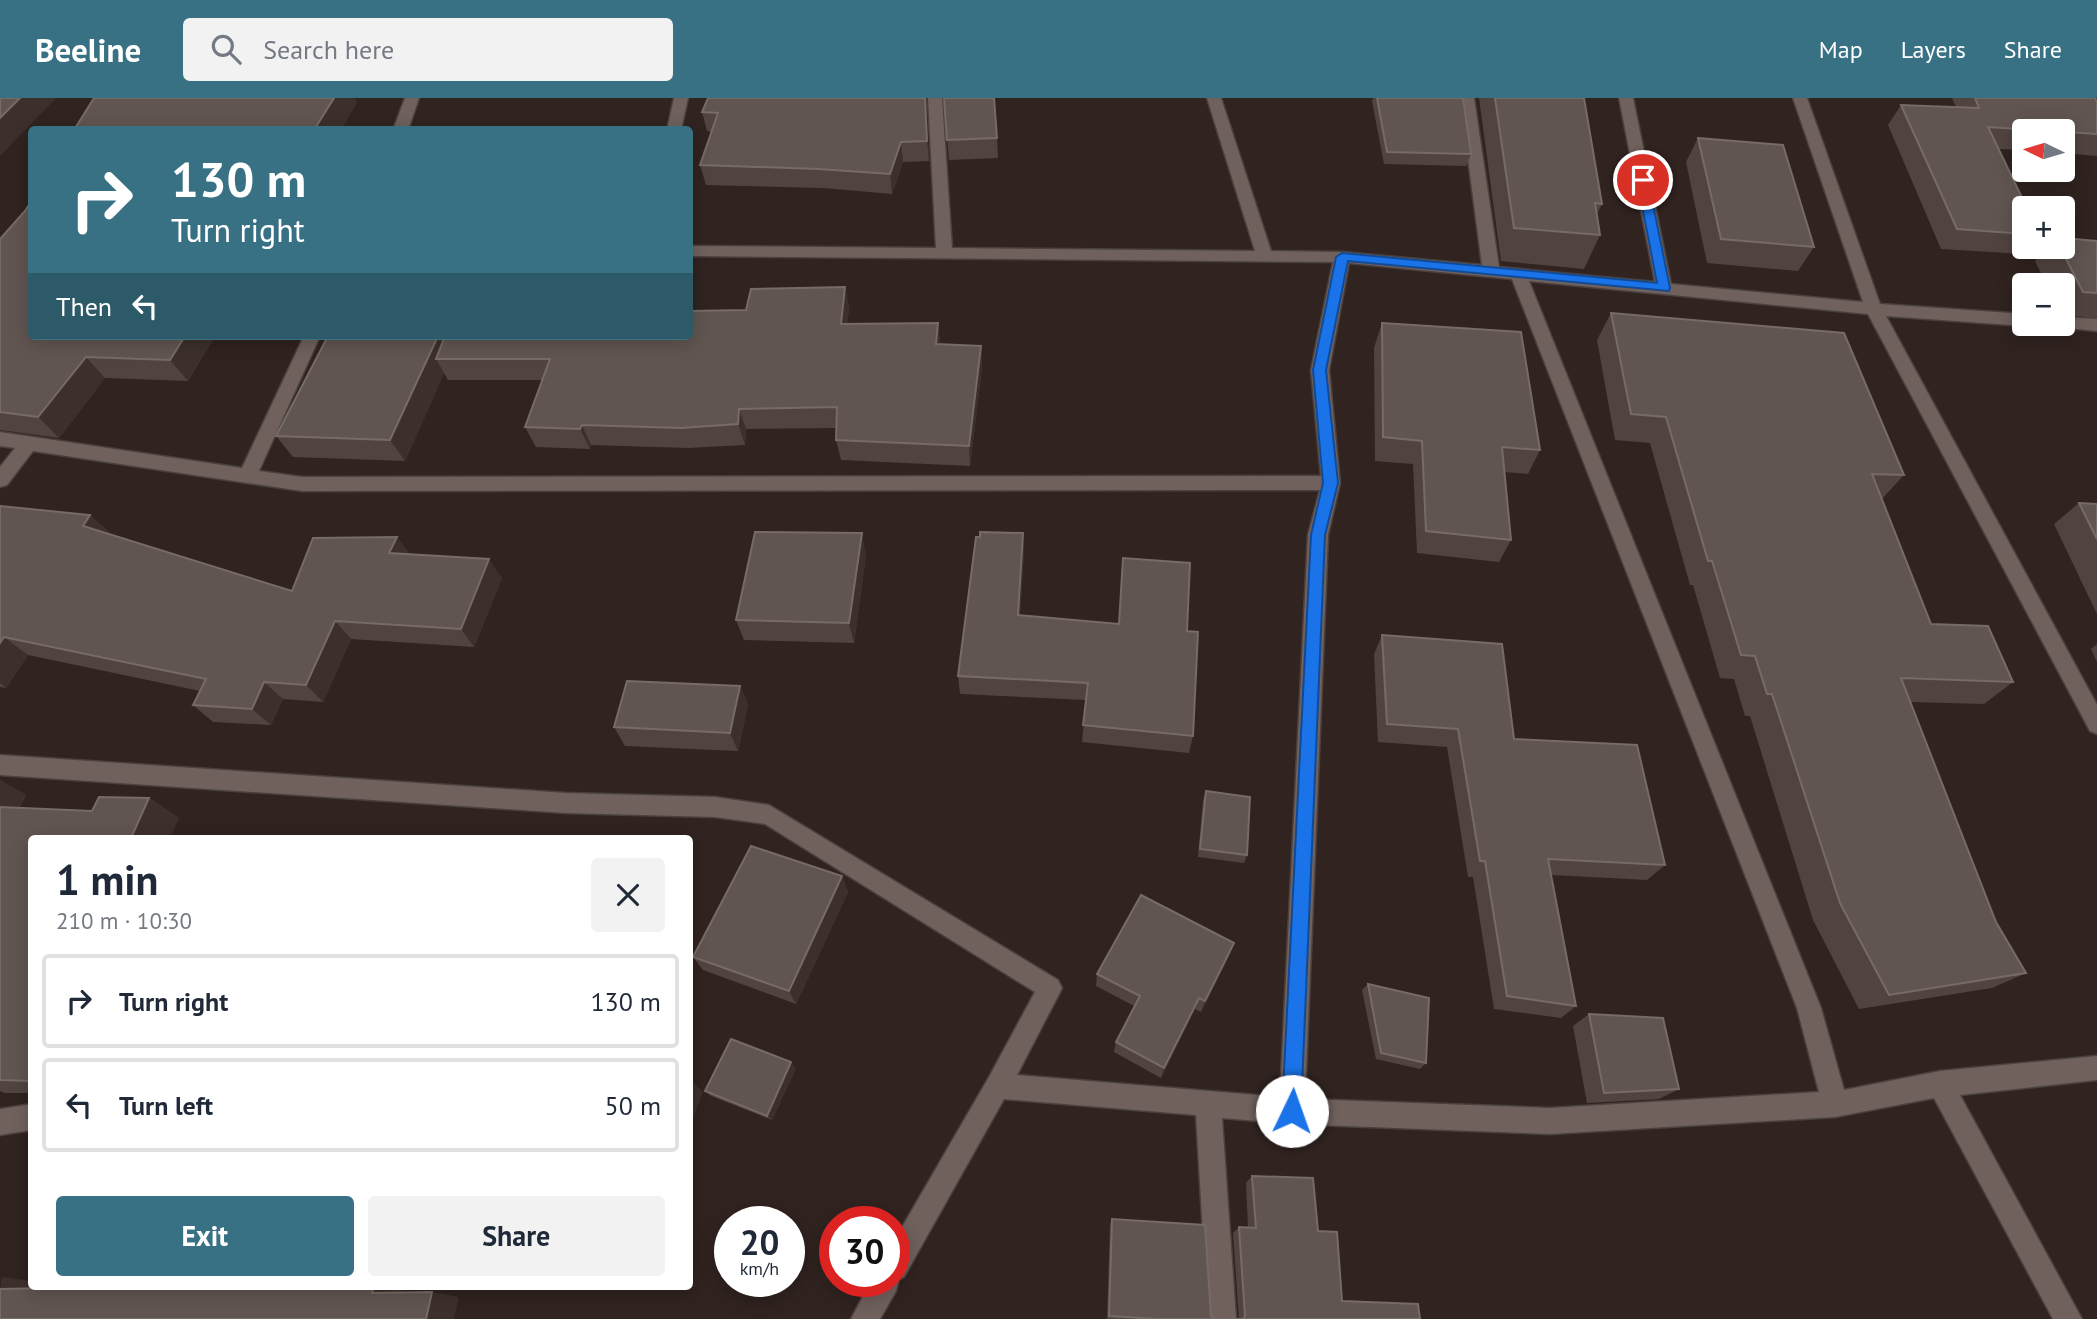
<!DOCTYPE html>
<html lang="en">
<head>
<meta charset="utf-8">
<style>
  body { margin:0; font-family:"PT Sans",sans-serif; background:#f2f2f3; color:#1f2937; height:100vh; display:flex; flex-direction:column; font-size:26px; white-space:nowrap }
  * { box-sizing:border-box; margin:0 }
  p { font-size:23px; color:#747a83 }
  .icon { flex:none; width:38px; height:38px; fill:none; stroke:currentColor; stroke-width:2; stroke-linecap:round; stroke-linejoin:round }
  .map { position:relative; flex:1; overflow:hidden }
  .details { position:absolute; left:28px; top:737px; width:665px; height:455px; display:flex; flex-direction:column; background:#fff; border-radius:7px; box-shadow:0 4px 18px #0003 }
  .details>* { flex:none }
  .guide { position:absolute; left:28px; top:28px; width:665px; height:214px; border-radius:7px; box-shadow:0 4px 18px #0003; background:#387184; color:#fff; overflow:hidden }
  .needle { width:46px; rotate:275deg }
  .tools { position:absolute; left:2012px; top:21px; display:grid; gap:14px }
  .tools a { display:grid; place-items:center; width:63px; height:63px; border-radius:7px; background:#fff; box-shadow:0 4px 18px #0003; font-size:35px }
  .speed { position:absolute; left:714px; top:1108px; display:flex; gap:14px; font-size:35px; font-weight:700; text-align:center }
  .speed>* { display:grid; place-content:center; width:91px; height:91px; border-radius:50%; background:#fff; box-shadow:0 4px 18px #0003; line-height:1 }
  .speed small { font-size:18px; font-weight:400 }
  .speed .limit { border:10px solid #d22; background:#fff; color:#111 }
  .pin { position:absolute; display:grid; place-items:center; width:60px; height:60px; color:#fff; margin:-30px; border:4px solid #fff; border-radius:50%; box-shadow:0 2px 7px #0007 }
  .me { position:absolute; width:77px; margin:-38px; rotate:3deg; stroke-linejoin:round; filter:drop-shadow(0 0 5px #0008) }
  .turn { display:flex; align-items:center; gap:24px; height:147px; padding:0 28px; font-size:32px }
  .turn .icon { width:91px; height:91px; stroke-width:2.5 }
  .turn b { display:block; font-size:49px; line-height:60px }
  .then { display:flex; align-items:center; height:66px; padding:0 28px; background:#0003; gap:14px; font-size:26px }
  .round { display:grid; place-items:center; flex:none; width:74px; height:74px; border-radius:7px; background:#f2f2f3 }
  .summary { display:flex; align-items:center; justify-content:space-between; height:119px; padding:0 28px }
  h1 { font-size:42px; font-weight:700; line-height:52px }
  .cta { display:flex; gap:14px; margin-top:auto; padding:14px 28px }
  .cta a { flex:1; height:80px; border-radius:7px; background:#387184; color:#fff; font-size:28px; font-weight:700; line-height:80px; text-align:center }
  .cta a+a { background:#f2f2f3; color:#1f2937 }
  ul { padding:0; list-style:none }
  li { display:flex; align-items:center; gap:21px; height:94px; margin:0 14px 10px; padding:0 14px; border:4px solid #e0e1e3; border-radius:7px }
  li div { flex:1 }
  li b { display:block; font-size:26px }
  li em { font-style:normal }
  header { display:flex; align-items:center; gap:42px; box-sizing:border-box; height:98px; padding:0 35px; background:#387184; color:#fff }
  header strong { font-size:33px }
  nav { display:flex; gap:38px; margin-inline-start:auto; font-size:24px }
  .search { width:490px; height:63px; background:#f2f2f3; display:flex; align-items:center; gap:18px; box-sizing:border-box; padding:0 24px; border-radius:7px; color:#747a83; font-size:26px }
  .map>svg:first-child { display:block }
</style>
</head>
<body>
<header>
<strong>Beeline</strong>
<div class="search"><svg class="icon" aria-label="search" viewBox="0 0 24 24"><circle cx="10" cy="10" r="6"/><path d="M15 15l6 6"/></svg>Search here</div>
<nav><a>Map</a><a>Layers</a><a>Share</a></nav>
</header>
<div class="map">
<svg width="2097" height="1221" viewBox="0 0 2097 1221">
  <rect width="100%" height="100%" fill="#302320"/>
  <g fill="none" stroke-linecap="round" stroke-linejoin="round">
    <defs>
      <g id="minor">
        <path d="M405,0h14l-11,32h-15z"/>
        <path d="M674,0h14l-7,32h-14z"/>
        <path d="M928,0h14l10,150 303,3 -48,-153h14l50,153 71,1 140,13 -22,-167h14l25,169 156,15 -36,-184h14l38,186 192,18 -70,-204h14l73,206 145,10v10h6l-6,2 -139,-10 211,389v29l-7,-3 -222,-417 -339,-33 292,727 23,82 96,-19 157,-15v24l-137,15 122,224h-29l-119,-221 -99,19 -285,17 -258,-10 -70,-6 14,201h-28l-12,-204 -192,-16 -100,178 -5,2 -3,12 -16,28h-29l20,-38h23v-40l95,-164 46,-85 -270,-168 -50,-7 -149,-4 -566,-38v-20l566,38 149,4 54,8 289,175 4,8 -4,8 -41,79 263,22 28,-562 12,-45 -1018,1 -269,-40 -26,34 -7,2v-20l15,-19 -15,-2v-14l242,36 62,-132h16l-61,135 43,6 1019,-1 -10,-106 22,-108 -643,-6v-10l246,2zM1349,165l163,16 285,729 22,84 -269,16 -245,-9 23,-564 12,-52 -11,-113z"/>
        <path d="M2063,219l34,2v12l-40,-4 -2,-3h8z"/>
        <path d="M32,1006v26l-32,5v-26z"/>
      </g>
    </defs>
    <!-- minor casing -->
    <use href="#minor" stroke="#4a403d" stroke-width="3"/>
    <!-- minor -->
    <use href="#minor" fill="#70615d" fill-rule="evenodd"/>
  </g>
  <!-- wall -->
  <g fill="#514440">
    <path d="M708,0h218l3,63 -26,1 -11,32 -69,-6 -117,-3 -6,-20 12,-33 -5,-1 -5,-19z"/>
    <path d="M944,0l53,40 1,20 -49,2z"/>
    <path d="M1373,0h90l8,56 -5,12 -82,-2 -12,-63z"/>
    <path d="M1479,0h105l18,106 -5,10 3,21 -16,34 -83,-8z"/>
    <path d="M1952,0h143l2,4v54l-34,-3v-22h-38v19l-26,-1 26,59v39h4l-6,7 -82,-5 -53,-124 13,-20 55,2z"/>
    <path d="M1698,40l116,109 -16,24 -91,-8 -21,-101z"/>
    <path d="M0,141l32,97h183l-27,45 -83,-3 -46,60 -59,-8z"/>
    <path d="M2097,143v77l-34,-3v-30h-16l-12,-24 13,-14h15z"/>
    <path d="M845,189l4,21 -2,15h91l2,21 41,2 1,21 -12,99 -129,-6 -5,-20 1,-12 -91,1 -1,16 -57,3 -97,-3 -1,4 -54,-2 -11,-20 18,-47h-95l-4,-7 -39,88 -112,-4 -17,-21 162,-100 6,1 302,-27z"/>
    <path d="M1611,215l293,162 -22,24 49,125 82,58 -29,22 -74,-2 86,220 30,51 -34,15 -133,21 -46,-89 -63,-204h-5l-11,-37 -14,-1 -27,-93h-3l-40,-142 -35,-3 -18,-100z"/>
    <path d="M1382,225l158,127 -12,24 -24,-2 7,68 -12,22 -82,-9 -4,-89 -38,-3 -1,-113z"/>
    <path d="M2079,405l18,1v110l-43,-90z"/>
    <path d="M0,408l90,9 21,19 181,57 105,-54 13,18 92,23 -28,69 -123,-8 -28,63 -40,-3 -12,26 -58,-3 -20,-17 7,-14 -172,-36 -22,33 -6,-1z"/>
    <path d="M1023,435l1,20 -4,62 167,16 6,105 -4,17 -107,-11 4,-42 -126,-6 -2,-18z"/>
    <path d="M866,457l-12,88 -110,-3 -8,-20z"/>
    <path d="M1382,537l132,104 151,126 -18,15 -96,-5 25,131 -15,12 -67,-9 -21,-132h-5l-21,-130 -69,-5 -4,-88z"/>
    <path d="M2097,546v18l-6,-13z"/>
    <path d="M740,588l8,19 -10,46 -113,-5 -11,-19z"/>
    <path d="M0,682l26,15 -7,13 73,3 57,-13 30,20 -147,20v255h-27l-5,-2z"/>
    <path d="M1206,693l41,64 -3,8 -46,-6 5,-57z"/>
    <path d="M842,778l6,16 -52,112 -93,-34 -10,-13z"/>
    <path d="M1229,858l-28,56 -6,-3 -34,69 -47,-26 2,-10 18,-36 -38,-20 1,-12z"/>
    <path d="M1368,886l58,79 -6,6 -44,-10 -14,-69z"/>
    <path d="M1589,916l90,75 -20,10 -72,4 -14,-77z"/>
    <path d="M796,970l-24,52 -61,-24 -6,-5z"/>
    <path d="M1252,1078l66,55 24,70 78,18h-313l3,-94 2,-6 102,100h25l-6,-86 6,-6 9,1 -2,-45z"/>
  </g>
  <!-- shaded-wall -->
  <g fill="#3d302c">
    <path d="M20,0h36l-56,58v-38z"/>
    <path d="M334,0h21l2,5 -16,27h-27z"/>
    <path d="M925,0h1l3,63 -2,-20z"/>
    <path d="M901,44l2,20 -11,32 -2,-20z"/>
    <path d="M845,189l4,21 -4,36 -4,-20z"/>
    <path d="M938,225l2,21h-4z"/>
    <path d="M185,238h30l-27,45 -18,-21z"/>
    <path d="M438,238h6l9,17 -17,6 8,14 -39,88 -15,-21z"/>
    <path d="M981,248l1,21 -12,99 -1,-20z"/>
    <path d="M86,259l19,21 -46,60 -21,-21z"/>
    <path d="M739,311l7,20 -1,16 -7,-21z"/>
    <path d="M582,327l9,20 -1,4 -10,-20z"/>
    <path d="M90,417l21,19 -28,-8z"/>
    <path d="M862,435l4,22 -12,88 -5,-20z"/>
    <path d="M1023,435l1,20 -5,81 -1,-19z"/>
    <path d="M397,439l15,19 -23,-3z"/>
    <path d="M489,461l13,19 -28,69 -13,-18z"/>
    <path d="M335,523l16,18 -28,63 -17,-17z"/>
    <path d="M4,539l24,18 -22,33 -6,-5v-40z"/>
    <path d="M264,584l19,17 -12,26 -19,-16z"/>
    <path d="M740,588l8,19 -10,46 -8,-18z"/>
    <path d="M0,682l26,15 -18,31 -8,-4z"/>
    <path d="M149,700l30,20 -9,20h-39z"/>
    <path d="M842,778l6,16 -52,112 -7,-13z"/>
    <path d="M1234,845l-5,13 -28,56 4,-11z"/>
    <path d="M1199,900l-4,11 -34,69 3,-10z"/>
    <path d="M791,964l5,6 -24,52 -5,-4z"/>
    <path d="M692,984l11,10 -13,33v-37z"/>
    <path d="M2,1179l30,4v5h15l-3,9 -44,-6z"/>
    <path d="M374,1188h30l-3,12 -29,-5z"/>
    <path d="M432,1194l27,5 -5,22h-28z"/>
  </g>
  <!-- building -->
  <g fill="#615551" stroke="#766b67" stroke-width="2">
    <path d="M0,0h20l-20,20z"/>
    <path d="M94,0h240l-20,32h-240z"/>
    <path d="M708,0h217l2,43 -26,1 -11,32 -71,-5 -119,-4 18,-52 -16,-1z"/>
    <path d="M944,0h50l3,40 -50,2z"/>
    <path d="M1377,0h86l8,56 -84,-2z"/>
    <path d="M1495,0h89l18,106 -7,-1 5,32 -86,-7z"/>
    <path d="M1975,0h120l2,4v32l-109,-7 39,81h-2v26l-68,-5 -56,-124 78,3z"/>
    <path d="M1698,40l85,7 31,102 -93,-8z"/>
    <path d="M32,102v136h153l-15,24 -84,-3 -48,60 -38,-5v-173l25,-28z"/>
    <path d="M2063,140l34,3v52l-14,-1 -23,-45h3z"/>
    <path d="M845,189l-4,37 97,-1 -2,21 45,2 -12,100 -133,-6 1,-33 -98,2 -1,15 -57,4 -99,-3 -2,4 -55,-2 25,-68h-114l9,-23h245v-25l56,-1 5,-21z"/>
    <path d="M1611,215l233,20 60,142 -32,-1 59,150 57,2 25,56 -112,-4 95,244 30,51 -137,22 -49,-92 -68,-209h-5l-12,-38 -14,-1 -29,-94h-4l-42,-144 -35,-3z"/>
    <path d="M1382,225l139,9 19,118 -38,-3 9,93 -85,-9 -4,-90 -39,-4z"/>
    <path d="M328,238h110l-48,104 -114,-4z"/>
    <path d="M2079,405l18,1v35z"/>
    <path d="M0,408l90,9 -7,11 209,65 21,-53 84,-1 -8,16 100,6 -28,70 -126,-8 -29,64 -42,-3 -12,27 -59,-4 13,-26 -202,-42 -4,6z"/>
    <path d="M755,434l107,1 -13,90 -113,-3z"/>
    <path d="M980,434l43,1 -5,82 101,9 4,-66 67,5 -3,68 11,1 -5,104 -110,-11 5,-42 -130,-7 18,-139h4z"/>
    <path d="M1382,537l120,9 12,95 123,6 28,120 -117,-6 28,147 -69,-10 -22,-135h-5l-22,-132 -71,-5z"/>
    <path d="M627,583l113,5 -10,47 -116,-6z"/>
    <path d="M1206,693l44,6 -3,58 -47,-6z"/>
    <path d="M99,699l50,1 -18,40h-99v241l-1,2 -31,-1v-273l92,4z"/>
    <path d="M751,748l91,30 -53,115 -96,-34z"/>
    <path d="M1141,797l93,48 -29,58 -6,-3 -35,70 -48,-26 24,-46 -43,-22z"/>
    <path d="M1368,886l61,14 -3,65 -45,-10z"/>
    <path d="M1589,916l74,4 16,71 -75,4z"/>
    <path d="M731,941l60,23 -24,54 -62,-25z"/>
    <path d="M1252,1078l61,2 5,53 19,1 5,69 76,3 2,15h-262l-49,-3 3,-97 93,6 6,91 3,3h29l2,-3 -6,-89 17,1z"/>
    <path d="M144,1188h230l-2,7 60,-1 -6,27h-426v-30z"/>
  </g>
  <!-- route -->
  <path fill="#1a73e8" stroke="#114b97" stroke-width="2" d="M1643,78l5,4 22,108 -1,3 -321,-30 -22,109 12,113 -13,52 -24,576 -2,7 -7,3 -7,-3 -3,-7 29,-576 12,-52 -10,-113 23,-113 6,-4 315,30 -20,-103z"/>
</svg>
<div class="tools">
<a><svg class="needle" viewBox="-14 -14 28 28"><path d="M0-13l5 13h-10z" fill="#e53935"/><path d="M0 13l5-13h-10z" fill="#747a83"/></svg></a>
<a>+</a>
<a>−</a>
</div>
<div class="speed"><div>20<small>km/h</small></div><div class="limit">30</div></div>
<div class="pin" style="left:1643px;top:82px;background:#d93025"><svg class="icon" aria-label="arrive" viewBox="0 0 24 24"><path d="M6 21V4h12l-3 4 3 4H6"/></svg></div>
<svg class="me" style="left:1292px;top:1013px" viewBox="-20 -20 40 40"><circle r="19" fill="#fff"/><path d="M0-13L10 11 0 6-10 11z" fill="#1a73e8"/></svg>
<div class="guide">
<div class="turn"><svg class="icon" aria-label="right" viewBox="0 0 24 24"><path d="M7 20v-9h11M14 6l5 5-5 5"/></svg><div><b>130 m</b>Turn right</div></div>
<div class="then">Then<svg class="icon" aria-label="left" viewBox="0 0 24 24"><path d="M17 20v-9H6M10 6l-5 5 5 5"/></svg></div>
</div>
<section class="details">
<div class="summary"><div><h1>1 min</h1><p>210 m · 10:30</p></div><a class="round"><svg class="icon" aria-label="close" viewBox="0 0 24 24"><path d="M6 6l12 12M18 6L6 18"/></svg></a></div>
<ul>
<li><svg class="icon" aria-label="right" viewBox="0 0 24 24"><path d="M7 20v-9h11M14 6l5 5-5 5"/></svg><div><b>Turn right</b></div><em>130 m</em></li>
<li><svg class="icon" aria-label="left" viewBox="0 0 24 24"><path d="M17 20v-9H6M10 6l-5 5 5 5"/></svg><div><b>Turn left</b></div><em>50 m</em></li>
</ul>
<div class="cta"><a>Exit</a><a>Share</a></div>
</section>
</div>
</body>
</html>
